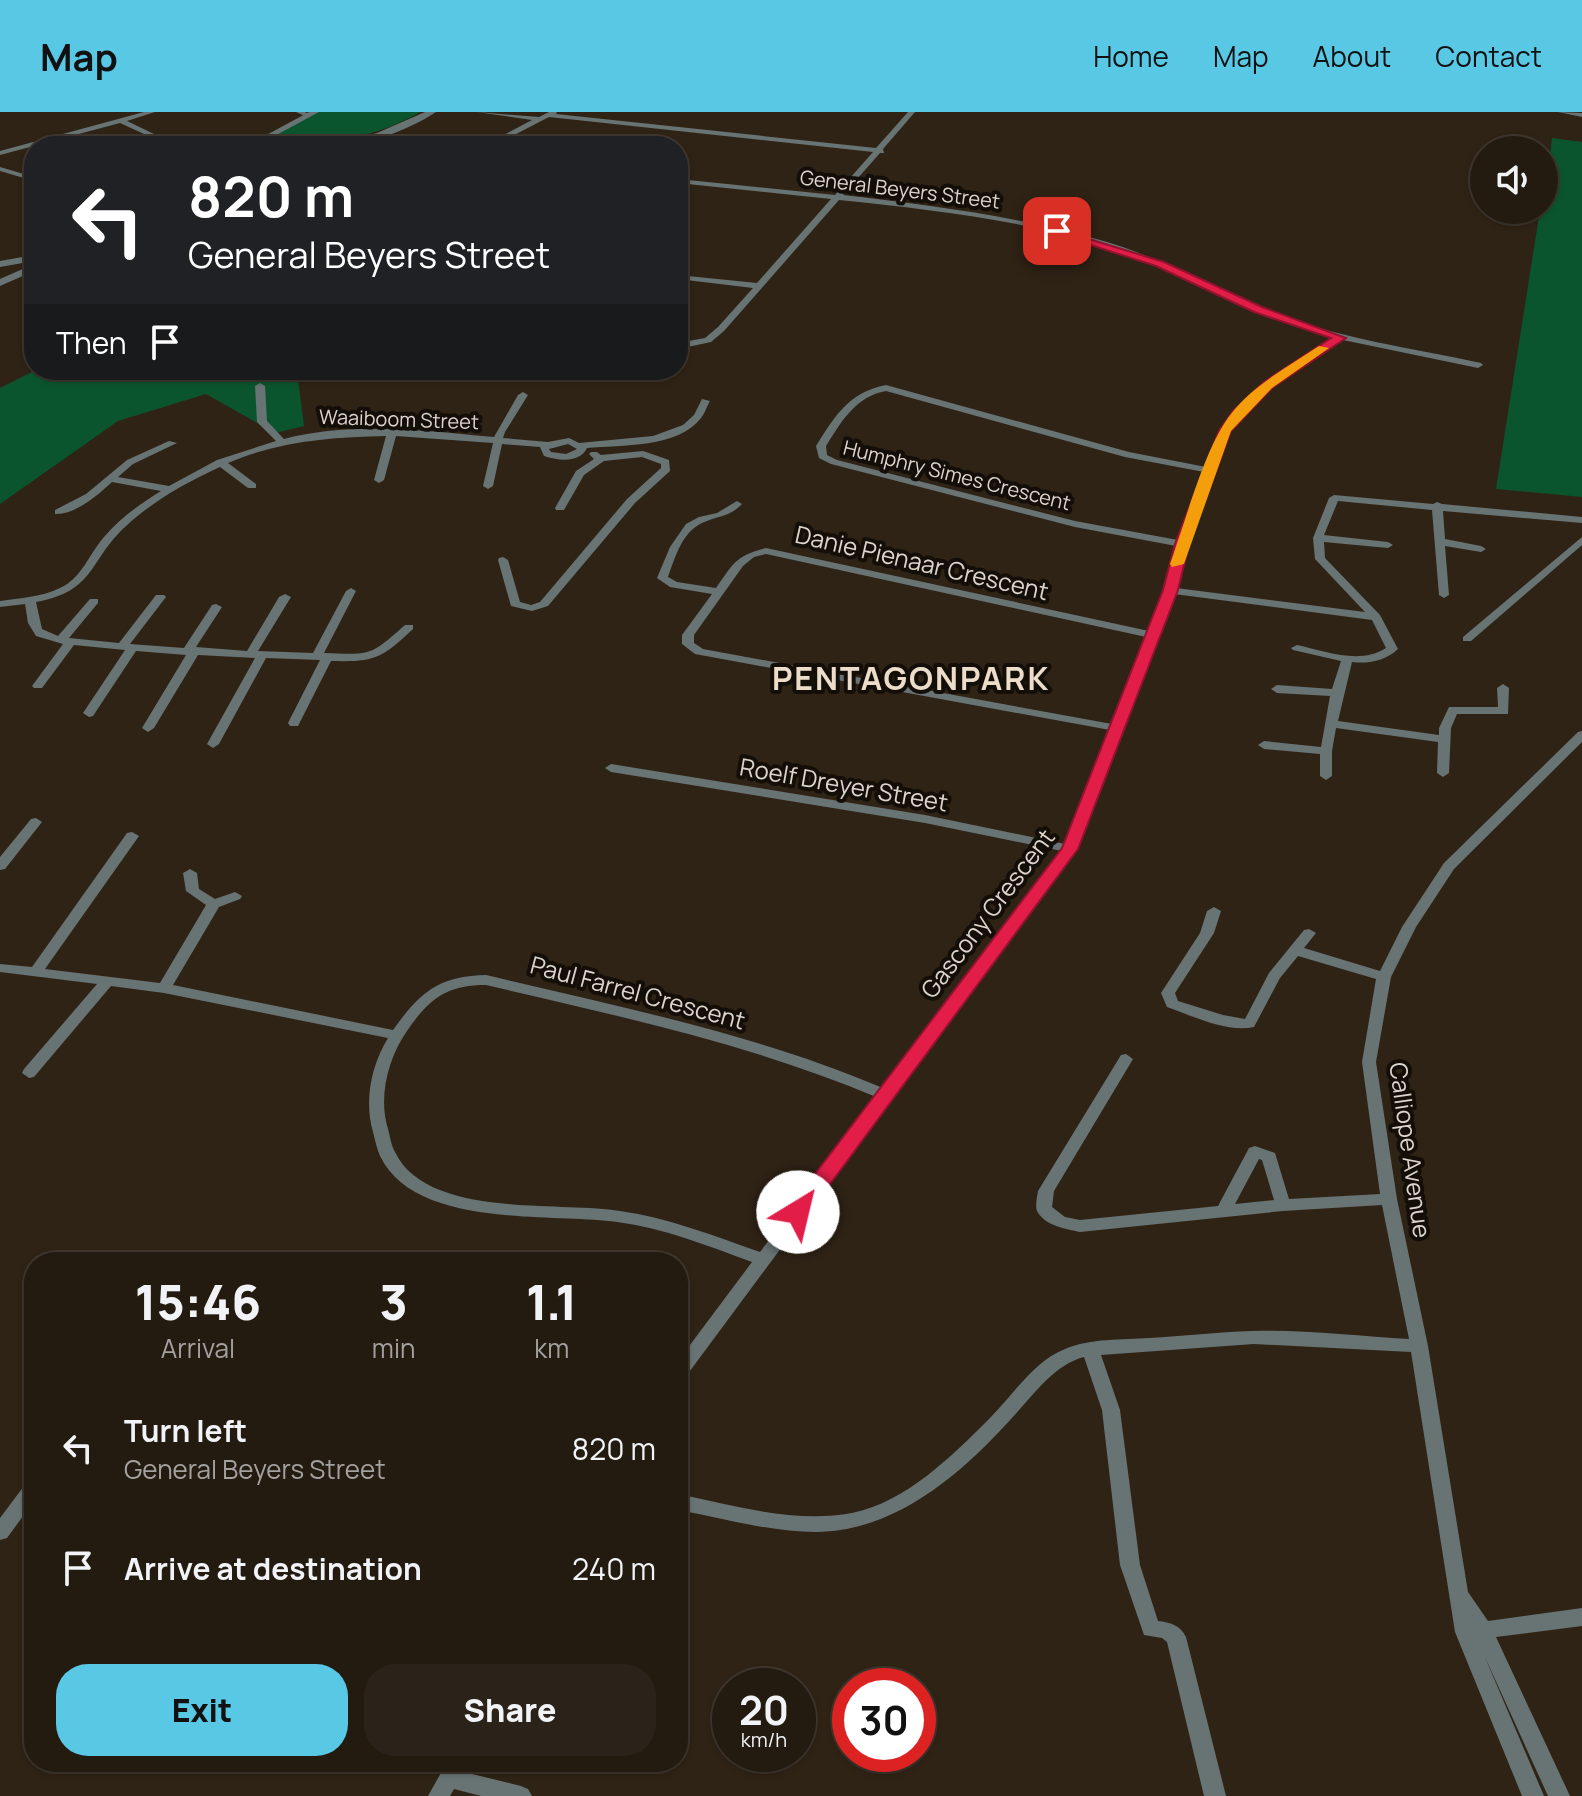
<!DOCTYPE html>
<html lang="en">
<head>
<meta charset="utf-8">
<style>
  body { margin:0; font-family:Manrope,sans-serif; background:#2b2319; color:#f1f3f6; height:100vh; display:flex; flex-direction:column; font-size:30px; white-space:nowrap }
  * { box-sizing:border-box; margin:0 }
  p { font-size:26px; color:#a3a19f }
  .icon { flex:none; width:44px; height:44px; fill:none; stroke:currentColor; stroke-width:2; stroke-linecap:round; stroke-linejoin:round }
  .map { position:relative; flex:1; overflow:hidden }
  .panel { position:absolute; left:24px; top:1140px; width:664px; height:520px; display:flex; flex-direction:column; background:#231a10; border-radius:32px; box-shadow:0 2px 6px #0004,0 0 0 2px #403830 }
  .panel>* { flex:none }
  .hud { position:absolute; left:24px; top:24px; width:664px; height:244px; border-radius:32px; box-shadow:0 2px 6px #0004,0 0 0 2px #403830; background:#202124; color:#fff; overflow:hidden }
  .controls { position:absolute; left:1470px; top:24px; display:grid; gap:16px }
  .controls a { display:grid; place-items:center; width:88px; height:88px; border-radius:50%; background:#231a10; box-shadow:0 2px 6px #0004,0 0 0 2px #403830; font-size:40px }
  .speed { position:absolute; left:712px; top:1556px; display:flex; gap:16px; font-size:40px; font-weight:700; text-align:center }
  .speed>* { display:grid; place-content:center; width:104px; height:104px; border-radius:50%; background:#231a10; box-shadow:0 2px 6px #0004,0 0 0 2px #403830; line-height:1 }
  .speed small { font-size:20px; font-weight:400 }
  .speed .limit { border:12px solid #d22; background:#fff; color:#111 }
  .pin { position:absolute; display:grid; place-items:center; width:68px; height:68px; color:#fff; margin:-34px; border-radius:16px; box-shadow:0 4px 12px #0006 }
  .me { position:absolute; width:88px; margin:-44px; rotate:36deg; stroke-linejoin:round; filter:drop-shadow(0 0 6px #0008) }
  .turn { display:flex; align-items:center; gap:28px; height:168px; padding:0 32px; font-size:36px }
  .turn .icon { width:104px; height:104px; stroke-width:2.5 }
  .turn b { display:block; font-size:56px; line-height:68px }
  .then { display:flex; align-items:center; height:76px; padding:0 32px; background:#0003; gap:16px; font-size:30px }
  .eta { display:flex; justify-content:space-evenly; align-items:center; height:136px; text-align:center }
  .eta b { font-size:48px; font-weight:800; line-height:56px }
  .button { display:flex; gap:16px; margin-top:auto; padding:16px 32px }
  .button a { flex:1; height:92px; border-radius:32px; background:#59c8e5; color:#111; font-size:32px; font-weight:800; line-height:92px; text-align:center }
  .button a+a { background:#2b2319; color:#f1f3f6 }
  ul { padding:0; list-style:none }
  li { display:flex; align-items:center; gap:24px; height:120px; padding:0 32px }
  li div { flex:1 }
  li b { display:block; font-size:30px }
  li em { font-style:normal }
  header { display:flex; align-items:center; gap:48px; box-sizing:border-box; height:112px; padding:0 40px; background:#59c8e5; color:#111 }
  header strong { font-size:38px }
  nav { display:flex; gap:44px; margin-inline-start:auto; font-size:28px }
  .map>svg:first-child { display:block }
</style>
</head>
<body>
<header>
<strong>Map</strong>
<nav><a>Home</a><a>Map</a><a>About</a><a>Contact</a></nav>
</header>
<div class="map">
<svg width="1582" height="1684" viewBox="0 0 1582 1684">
  <rect width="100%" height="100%" fill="#2f2315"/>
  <!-- green -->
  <g fill="#0b552e">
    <path d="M318,0h102c-53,31 -109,34 -169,34z"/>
    <path d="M1552,26l30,4v355l-86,-8 44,-279h4z"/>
    <path d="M36,258l261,2 7,54 -29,7 -69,-39 -88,27 -118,83v-116z"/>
  </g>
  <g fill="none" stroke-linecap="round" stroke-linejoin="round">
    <!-- minor -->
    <g fill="#687374" fill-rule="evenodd">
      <path d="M144,0h11l-28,9 27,13 -21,12h-9l20,-12 -24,-11 -120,32v-4z"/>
      <path d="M296,0h9l5,3 -3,2z"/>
      <path d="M477,0l62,5 10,-5h8l-1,2 320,34 32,-36h7l-32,37 1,4h-4l-37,42c86,10 173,21 257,45 61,17 116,50 174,73 67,26 138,35 207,50l2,2 -5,3 -135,-28c-41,27 -85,50 -113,91l-43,113 -11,44 189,24 -50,-53 -2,-21 16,-40 5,-3 99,9 4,-2 5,2 140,13v6l-139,-12 2,28 36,7 5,3 -5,3 -36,-6 4,49 -5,3 -5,-3 -7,-85 -94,-9 -14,34 64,7 5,3 -5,3 -64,-6 1,16 55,57 18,34c-13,12 -29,15 -46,13l-14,59 101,14v-7l10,-21h49l-1,-19 6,-4 6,4 -1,26h-51l-6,14 -2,45 -6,4 -6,-4 1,-31 -102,-14 -4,23v25l-6,4 -6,-4v-22l-56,-5 -6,-4 6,-4 57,6 9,-51 -53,-3 -6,-4 6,-4 55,4 9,-28 -48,-11 -2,-2 6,-3c28,6 63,20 89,3l-14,-28 -198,-26 -97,255 -393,530 -6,2v-20l74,-99c-44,-16 -88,-34 -135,-40 -66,-9 -202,7 -237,-66 -3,-7 -5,-16 -7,-24 -9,-31 -2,-66 15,-94l-224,-45 -53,-7 -77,91 -5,1 -7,-5 2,-4 73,-85 -97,-12v-8l32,3 95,-134 5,-1 7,4 -94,133 115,14 46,-78 -20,-14 -3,-18 7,-4 7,4 2,16 16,10 20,-7 7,4 -2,3 -21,8 -46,78 220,45c27,-38 46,-54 93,-55 134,32 270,59 397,113l179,-237 -137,-28 -314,-51 -6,-4 6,-4 314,51 140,29 45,-114 -415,-76 -13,-10v-9l30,-41 -42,-7 -13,-9 13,-31 16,-23 13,-7 18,-4 20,-12 5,3c-12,13 -25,12 -40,19 -20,9 -27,35 -34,54l9,5 39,6c18,-25 19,-32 50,-40l383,83 16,-41 11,-44 -101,-19 -244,-63 -12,-6 -3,-12c19,-30 33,-54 70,-61l243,67 77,15c5,-12 8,-24 14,-35 21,-41 77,-70 114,-94 -75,-21 -141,-60 -214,-86 -89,-32 -187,-42 -281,-52l-115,131 -13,11 -33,7v-6l27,-5 13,-11 35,-39 -75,-9v-4l79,8 74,-84 -153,-16v-4l157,16 38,-43 -324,-35 -56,29h-10l49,-26zM886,279l239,66 79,15 -26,68 -103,-19 -238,-61 -10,-5 -1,-9c15,-24 30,-50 60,-55zM766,442l380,83 -34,87 -409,-75 -9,-6v-8l49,-69 11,-9zM486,873c132,31 265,59 390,112l-116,155c-46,-16 -91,-34 -140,-41 -61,-10 -193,8 -225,-59 -4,-7 -5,-16 -7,-23 -10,-32 0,-71 19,-98 22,-32 39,-46 79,-46z"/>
      <path d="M1558,0l24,1v4z"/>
      <path d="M0,55l34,10v4l-34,-10z"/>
      <path d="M260,271l5,3 2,35 17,18c67,-18 142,-8 210,-2l24,-42 5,-3 5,3 -23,37 -2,6 45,4 21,-4 10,5 74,-7 30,-11 11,-10 8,-16 8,2c-3,5 -5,12 -9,17 -23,30 -80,27 -114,30 -7,15 -28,13 -43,8l-4,-9 -38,-3 -9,42 -5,3 -5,-3 10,-43 -97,-7 -12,44 -5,3 -5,-3 12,-44c-54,1 -107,5 -158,27l28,21v4h-8l-28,-21c-33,15 -67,34 -94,59 -38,35 -30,65 -90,76l6,27 16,7 32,-37h8v4l-29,35 50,5 37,-48h8l2,2 -36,47 54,4 28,-43 4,-1 6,3 -26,40 51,4 32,-54 6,-3 6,3 -33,54 55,2 33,-62 5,-3 5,3 -32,62c47,2 46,3 81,-28h8v4c-32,30 -38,33 -82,32l-33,65h-8l-2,-3 32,-63 -54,-2 -47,86 -6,4 -6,-4 48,-86 -57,-3 -44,73 -6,4 -6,-4 44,-73 -50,-4 -43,65 -4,1 -6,-4 42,-63 -51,-5 -32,43h-8l-2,-2 31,-42 -27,-8 -8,-13 -3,-19 -25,3v-6c20,-3 42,-4 60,-13 22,-10 29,-34 44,-51 16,-19 36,-33 57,-46l-49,-9c-14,13 -37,33 -57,32v-4l31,-16 41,-34 42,-19 8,2 -44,21 -15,13 51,9 48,-26 59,-19 -19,-19 -2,-36zM568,332l9,5 -11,5 -15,-2 -2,-3z"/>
      <path d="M643,339l26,9 1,11 -35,32 -87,103 -16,5 -21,-5 -13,-46 1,-2 4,-1 5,3 12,42 11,3 9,-3 87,-103 34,-31v-4l-19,-7 -38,4 -20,14 -20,35h-8l-1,-2 21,-37 18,-12 -5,-5 2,-2h6l4,3z"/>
      <path d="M1582,425v8l-111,96h-8v-4z"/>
      <path d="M1582,619v11l-128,127 -38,58 -25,50 -15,85 21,137 31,147 40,246 20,29 94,-13v18l-86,11 74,159h-22l-64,-141 60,141h-22l-67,-164 -44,-280 -157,-8 -153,11 19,55 20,155 18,56c12,1 23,5 28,16l40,159h-22l-37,-154 -5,-4 -18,-3 -24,-70 -18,-155 -18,-53c-31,8 -52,40 -73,62 -51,56 -115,112 -195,113 -46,0 -93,-14 -138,-22v-16c56,11 116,30 174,19 54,-11 100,-57 138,-95 23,-23 44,-57 75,-69 26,-11 57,-9 84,-11 34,-2 68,-6 103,-7 49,-2 107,5 157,8l-27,-134 -99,6 -203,21c-14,-3 -35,-6 -43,-21 -2,-5 0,-14 1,-20l83,-136 5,-1 7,5 -79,132 -2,16 13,10 15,3 138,-14 31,-58 6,-2 20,7 14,46 91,-5 -18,-132 14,-83 -78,-23 -18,22 -26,49c-27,6 -61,-11 -87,-20l-6,-14 39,-60 7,-22 7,-4 7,4 -7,22 -39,60 3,8 45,14 22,4 24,-46 35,-43 5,-1 7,4 -12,15 76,23 22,-44 42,-64 134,-131zM1259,1047l3,1 12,40 -39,4z"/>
      <path d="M36,706l6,4 -37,47 -5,1v-13l31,-38z"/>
      <path d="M34,1367v22l-27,37 -7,2v-22l27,-36z"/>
      <path d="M447,1650h21l-4,10 57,14 7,3 4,7h-51l-27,-7 -4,7h-22z"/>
    </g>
    <!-- tertiary -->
    <g fill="#687374" fill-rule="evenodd">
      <path d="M309,0h10l-63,34h-10z"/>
      <path d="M425,0h11c-29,19 -70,34 -105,34l46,-13z"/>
      <path d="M34,143v6l-34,6v-6z"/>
      <path d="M34,152v7l-34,15v-7z"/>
    </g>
  </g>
  <!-- route -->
  <path fill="#e11d48" stroke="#92132f" stroke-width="2" d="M1053,116l111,34 98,45 84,31 -74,50 -41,43 -42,113 -11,46 -100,259 -273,369 -7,2 -11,-8 3,-5 272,-359 101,-258 12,-46 44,-113 14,-20 31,-29 67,-44 -77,-26 -98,-46 -103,-33z"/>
  <!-- slow -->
  <path fill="#f59e0b" d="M1319,234l10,2 -57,40 -41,43 -47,133 -12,3 -2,-3c16,-43 34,-116 61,-150 22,-29 58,-48 88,-68z"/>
  <g text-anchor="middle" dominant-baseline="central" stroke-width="8" stroke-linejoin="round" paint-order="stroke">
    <!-- far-street labels -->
    <g font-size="20" fill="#ddd5cc" stroke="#130e08">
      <text transform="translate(900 77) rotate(7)">General Beyers Street</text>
      <text transform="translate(399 307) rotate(2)">Waaiboom Street</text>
      <text transform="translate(957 363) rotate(14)">Humphry Simes Crescent</text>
    </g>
    <!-- street labels -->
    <g font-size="24" fill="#ddd5cc" stroke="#130e08">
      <text transform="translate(922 450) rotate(13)">Danie Pienaar Crescent</text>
      <text transform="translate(844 672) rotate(10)">Roelf Dreyer Street</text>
      <text transform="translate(987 801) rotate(-53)">Gascony Crescent</text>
      <text transform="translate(638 880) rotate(15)">Paul Farrel Crescent</text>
      <text transform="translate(1411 1038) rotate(82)">Calliope Avenue</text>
    </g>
    <!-- district labels -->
    <g font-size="32" font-weight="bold" letter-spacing="2" fill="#ecdcca" stroke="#130e08">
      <text x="911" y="566">PENTAGONPARK</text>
    </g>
  </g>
</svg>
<div class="controls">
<a><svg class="icon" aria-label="sound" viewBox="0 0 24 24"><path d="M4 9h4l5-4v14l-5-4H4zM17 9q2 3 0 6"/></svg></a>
</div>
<div class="speed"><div>20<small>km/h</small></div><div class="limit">30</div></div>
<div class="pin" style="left:1057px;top:119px;background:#d93025"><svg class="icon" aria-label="arrive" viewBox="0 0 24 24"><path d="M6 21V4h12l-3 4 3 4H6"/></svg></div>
<svg class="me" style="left:798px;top:1100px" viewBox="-20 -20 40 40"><circle r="19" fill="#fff"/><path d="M0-13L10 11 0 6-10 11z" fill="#e11d48"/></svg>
<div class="hud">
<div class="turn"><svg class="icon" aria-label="left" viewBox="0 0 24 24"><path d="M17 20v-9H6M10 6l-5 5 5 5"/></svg><div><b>820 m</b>General Beyers Street</div></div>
<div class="then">Then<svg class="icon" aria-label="arrive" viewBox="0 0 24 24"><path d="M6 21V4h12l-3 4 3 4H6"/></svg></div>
</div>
<section class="panel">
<div class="eta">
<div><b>15:46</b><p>Arrival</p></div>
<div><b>3</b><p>min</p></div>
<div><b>1.1</b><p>km</p></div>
</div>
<ul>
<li><svg class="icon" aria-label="left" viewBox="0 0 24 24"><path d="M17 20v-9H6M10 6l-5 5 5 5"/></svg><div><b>Turn left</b><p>General Beyers Street</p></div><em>820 m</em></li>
<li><svg class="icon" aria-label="arrive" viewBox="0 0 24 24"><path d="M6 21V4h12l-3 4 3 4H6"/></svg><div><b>Arrive at destination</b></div><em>240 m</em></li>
</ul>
<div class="button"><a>Exit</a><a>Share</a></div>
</section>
</div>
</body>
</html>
